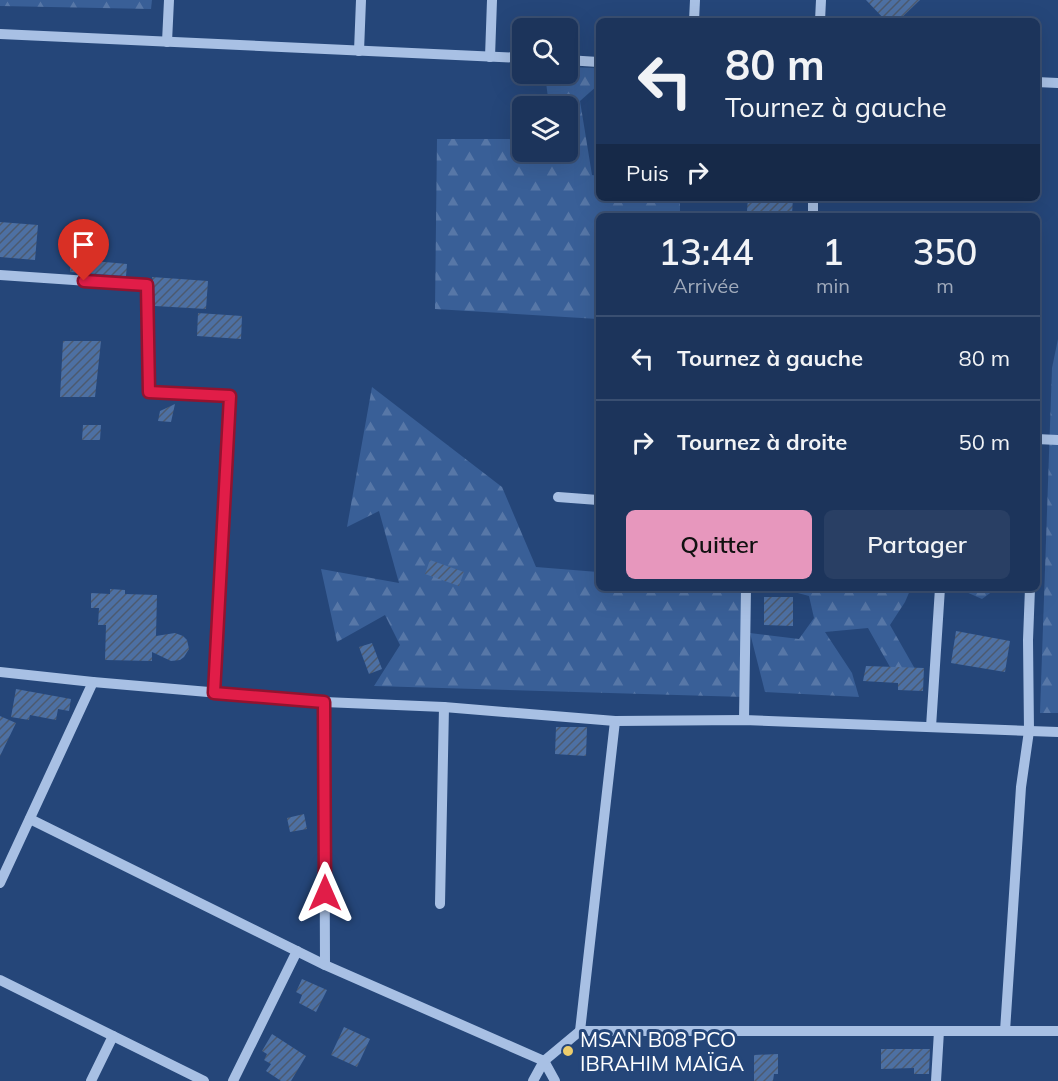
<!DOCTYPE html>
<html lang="fr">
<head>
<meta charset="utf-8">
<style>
  body { margin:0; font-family:Mulish,sans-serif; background:#293f64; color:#f1f3f6; height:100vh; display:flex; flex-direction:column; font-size:22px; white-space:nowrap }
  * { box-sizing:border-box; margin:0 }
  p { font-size:20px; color:#a0aabb }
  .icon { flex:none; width:33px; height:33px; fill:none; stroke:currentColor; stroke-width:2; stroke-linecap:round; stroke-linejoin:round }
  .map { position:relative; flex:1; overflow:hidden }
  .side { position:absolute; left:596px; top:213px; width:444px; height:378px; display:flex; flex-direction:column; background:#1c345b; border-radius:9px; box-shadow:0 6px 24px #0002,0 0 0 2px #3a4f71 }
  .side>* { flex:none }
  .banner { position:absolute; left:596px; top:18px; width:444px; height:183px; border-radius:9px; box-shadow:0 6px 24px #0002,0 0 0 2px #3a4f71; background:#1c345b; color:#f1f3f6; overflow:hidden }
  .tools { position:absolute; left:512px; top:18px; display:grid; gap:12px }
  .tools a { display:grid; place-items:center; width:66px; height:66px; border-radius:9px; background:#1c345b; box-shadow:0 6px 24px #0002,0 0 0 2px #3a4f71; font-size:30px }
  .pin { position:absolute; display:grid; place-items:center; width:51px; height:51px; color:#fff; margin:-62px -26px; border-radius:50% 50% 50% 0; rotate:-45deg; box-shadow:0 0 6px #0007 }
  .pin .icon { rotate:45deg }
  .me { position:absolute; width:66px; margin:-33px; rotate:0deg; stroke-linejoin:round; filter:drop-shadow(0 0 4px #0008) }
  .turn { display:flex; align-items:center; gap:21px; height:126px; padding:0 30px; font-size:27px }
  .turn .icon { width:78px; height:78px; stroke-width:2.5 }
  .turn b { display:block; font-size:42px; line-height:51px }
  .then { display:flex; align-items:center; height:57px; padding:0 30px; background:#0003; gap:12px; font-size:22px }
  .eta { display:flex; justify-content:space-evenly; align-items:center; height:102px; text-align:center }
  .eta b { font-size:36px; font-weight:600; line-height:42px }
  .cta { display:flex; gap:12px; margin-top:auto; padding:12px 30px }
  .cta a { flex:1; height:69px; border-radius:9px; background:#e797bd; color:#111; font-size:24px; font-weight:600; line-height:69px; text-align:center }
  .cta a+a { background:#293f64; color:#f1f3f6 }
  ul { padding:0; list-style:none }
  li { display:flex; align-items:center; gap:18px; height:84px; padding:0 30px; border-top:2px solid #3a4f71 }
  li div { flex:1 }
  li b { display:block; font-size:22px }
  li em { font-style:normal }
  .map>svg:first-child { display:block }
</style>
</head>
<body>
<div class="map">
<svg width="1058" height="1081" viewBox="0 0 1058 1081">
  <defs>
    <pattern id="forest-firs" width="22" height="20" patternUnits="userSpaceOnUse" patternTransform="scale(1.5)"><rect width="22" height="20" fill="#395f97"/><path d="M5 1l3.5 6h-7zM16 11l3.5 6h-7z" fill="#5777a7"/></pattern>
    <pattern id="building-hatch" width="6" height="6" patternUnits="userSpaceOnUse" patternTransform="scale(1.5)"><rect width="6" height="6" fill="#4d70a3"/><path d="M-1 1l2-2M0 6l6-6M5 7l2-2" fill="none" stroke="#4c5a6f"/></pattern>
  </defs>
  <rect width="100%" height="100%" fill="#254679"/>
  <!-- forest -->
  <g fill="url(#forest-firs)">
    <path d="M0,0h152l-1,9 -151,-3z"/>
    <path d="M567,67l31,1v17l-18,16 12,74 6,1v22h82v18h-82v103l-163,-10 2,-170h72l13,2v11h45v-46h-18l-4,-32h22z"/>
    <path d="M1058,339v374h-18l12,-345z"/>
    <path d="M372,387l130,100 34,80 62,5v16h147v109l-371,-11 26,-41 -15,-30 -48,27 -16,-73 78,14 -20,-72 -32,16z"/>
    <path d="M779,588h132l-6,14 -15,23 25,44 -16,14 -31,-55 -43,4 27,41 7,24 -94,-5 -15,-59 49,6 15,-21 -5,-22z"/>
    <path d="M957,588h40l-15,11z"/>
  </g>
  <!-- building -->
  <g fill="url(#building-hatch)">
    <path d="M866,0h54l-22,21h-12z"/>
    <path d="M748,198h45l-1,16 -45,-3z"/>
    <path d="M0,222l38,3 -3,35 -35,-3z"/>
    <path d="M71,259l56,5 -1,12 -56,-4z"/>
    <path d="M152,277l56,4 -2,28 -51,-3 -1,-21z"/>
    <path d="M198,313l44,3 -1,23 -44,-3z"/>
    <path d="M63,341h38l-6,56h-35z"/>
    <path d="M175,404l-4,18 -13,-1 2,-10z"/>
    <path d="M83,425h18l-1,15h-18z"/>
    <path d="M430,560l34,12 -5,14 -34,-12z"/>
    <path d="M110,589l15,1v4l32,1 -1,41 19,-3 8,3 4,4 2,9 -5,8 -4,3 -9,1 -19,-9v9l-47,-1 1,-35h-8l1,-17h-8v-15l19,1z"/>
    <path d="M764,597h29v29l-29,-1z"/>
    <path d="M956,631l54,10 -5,31 -54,-9z"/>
    <path d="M372,643l10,26 -13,5 -10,-27z"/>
    <path d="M866,666l58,2 -1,23 -25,-1v-7l-35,-2z"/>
    <path d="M16,689l55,10 -2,12 -11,-2 -2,11 -26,-5 -1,5 -18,-3z"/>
    <path d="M0,716l16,7 -16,33z"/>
    <path d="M556,727h31l-1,29 -31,-2z"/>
    <path d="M304,814l3,15 -17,3 -3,-14z"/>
    <path d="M302,979l25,11 -11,22 -17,-9 3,-8 -6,-3z"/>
    <path d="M344,1027l26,12 -13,28 -26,-12z"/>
    <path d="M272,1034l34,22 -15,25h-10l-15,-10 5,-7 -7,-4 3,-6 -5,-3z"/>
    <path d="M881,1049h49l-1,25h-15v-6l-33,1z"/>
    <path d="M778,1054v20h-4l-1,7h-19v-26z"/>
  </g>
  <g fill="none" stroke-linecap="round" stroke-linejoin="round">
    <!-- minor -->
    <g stroke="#a8c0e4" stroke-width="10">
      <path d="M694,21l1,-21"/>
      <path d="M820,21l1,-21"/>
      <path d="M0,34l522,24"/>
      <path d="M167,42l2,-42"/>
      <path d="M359,51l2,-51"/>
      <path d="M490,57l2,-57"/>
      <path d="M567,60l31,2"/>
      <path d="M1036,82l22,1"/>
      <path d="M813,216v-18"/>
      <path d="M0,275l147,10 2,107 81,4 -16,297"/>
      <path d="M1036,439l22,1"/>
      <path d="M558,497l40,3"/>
      <path d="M0,672l93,10 231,20 120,5 171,14 129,-1 314,12"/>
      <path d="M324,702l1,263"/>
      <path d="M744,720l2,-132"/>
      <path d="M931,727l9,-139"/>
      <path d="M30,819l295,146 219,96 11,20"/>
      <path d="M0,883l93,-201"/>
      <path d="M440,904l4,-197"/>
      <path d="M0,980l204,101"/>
      <path d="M580,1031l35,-310"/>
      <path d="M1005,1031l16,-244 8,-56 -1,-91 2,-52"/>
      <path d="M91,1081l22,-45"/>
      <path d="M233,1081l64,-130"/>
      <path d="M533,1081l11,-20 36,-30h478"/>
      <path d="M936,1081l3,-50"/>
    </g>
  </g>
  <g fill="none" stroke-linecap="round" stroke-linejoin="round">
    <defs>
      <path id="route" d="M84,281l63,4 2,107 81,4 -16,297 110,9 1,191"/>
    </defs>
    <!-- route casing -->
    <use href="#route" stroke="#92132f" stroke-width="15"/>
    <!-- route -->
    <use href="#route" stroke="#e11d48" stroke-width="10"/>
  </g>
  <!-- markers -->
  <circle fill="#edcd6c" stroke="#254679" stroke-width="2" cx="568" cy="1051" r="6"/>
  <g text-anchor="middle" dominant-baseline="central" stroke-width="6" stroke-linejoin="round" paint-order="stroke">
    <!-- poi labels -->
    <g font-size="21" fill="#fff" stroke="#254679" text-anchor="start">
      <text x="580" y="1039">MSAN B08 PCO<tspan x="580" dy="24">IBRAHIM MAÏGA</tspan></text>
    </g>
  </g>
</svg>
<div class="tools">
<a><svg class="icon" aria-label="search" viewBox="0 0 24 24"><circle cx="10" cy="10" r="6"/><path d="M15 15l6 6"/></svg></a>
<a><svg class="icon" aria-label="layers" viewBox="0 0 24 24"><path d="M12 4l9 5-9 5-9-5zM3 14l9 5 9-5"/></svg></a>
</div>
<div class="pin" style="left:84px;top:281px;background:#d93025"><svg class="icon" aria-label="arrive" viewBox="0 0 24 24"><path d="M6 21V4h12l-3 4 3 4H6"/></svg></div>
<svg class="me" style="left:325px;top:893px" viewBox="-20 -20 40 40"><path d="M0-17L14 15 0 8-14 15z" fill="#e11d48" stroke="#fff" stroke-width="4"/></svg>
<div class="banner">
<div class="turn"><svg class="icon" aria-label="left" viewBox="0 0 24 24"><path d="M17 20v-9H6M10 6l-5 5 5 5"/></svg><div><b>80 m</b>Tournez à gauche</div></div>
<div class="then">Puis<svg class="icon" aria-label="right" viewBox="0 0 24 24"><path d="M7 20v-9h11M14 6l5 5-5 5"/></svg></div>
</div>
<section class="side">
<div class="eta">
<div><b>13:44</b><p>Arrivée</p></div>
<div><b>1</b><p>min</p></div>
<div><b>350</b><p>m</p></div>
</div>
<ul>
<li><svg class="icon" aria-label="left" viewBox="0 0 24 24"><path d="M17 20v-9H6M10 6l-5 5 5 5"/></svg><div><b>Tournez à gauche</b></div><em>80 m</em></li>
<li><svg class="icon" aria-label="right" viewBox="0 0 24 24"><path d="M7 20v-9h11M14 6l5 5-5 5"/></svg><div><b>Tournez à droite</b></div><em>50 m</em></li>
</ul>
<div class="cta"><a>Quitter</a><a>Partager</a></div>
</section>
</div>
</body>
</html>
